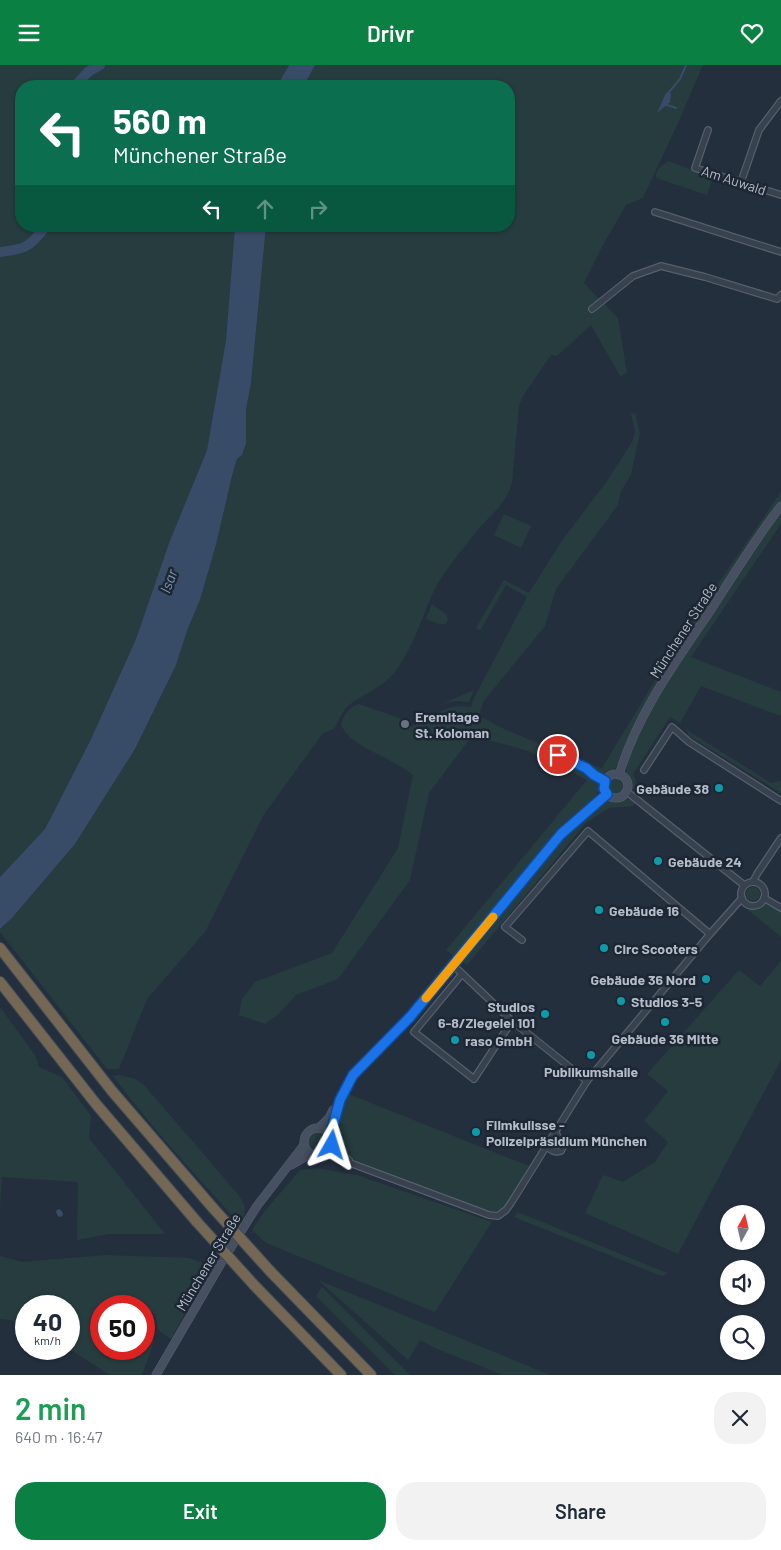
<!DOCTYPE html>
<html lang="en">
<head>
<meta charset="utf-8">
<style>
  body { margin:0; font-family:Barlow,sans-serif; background:#f2f2f3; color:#1f2937; height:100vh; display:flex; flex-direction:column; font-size:19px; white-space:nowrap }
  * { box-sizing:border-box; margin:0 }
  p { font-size:16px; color:#747a83 }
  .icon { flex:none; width:28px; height:28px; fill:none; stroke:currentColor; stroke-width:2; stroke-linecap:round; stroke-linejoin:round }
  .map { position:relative; height:1310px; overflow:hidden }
  .panel { display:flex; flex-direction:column; background:#fff; flex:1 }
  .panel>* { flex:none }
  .hud { position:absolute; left:15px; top:15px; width:500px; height:152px; border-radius:20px; box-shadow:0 1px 4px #0004; background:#0b6e4f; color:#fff; overflow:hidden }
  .needle { width:32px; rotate:8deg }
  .buttons { position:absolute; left:720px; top:1140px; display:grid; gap:10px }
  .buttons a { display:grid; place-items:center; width:45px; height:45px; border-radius:50%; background:#fff; box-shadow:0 1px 4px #0004; font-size:25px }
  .speed { position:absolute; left:15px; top:1230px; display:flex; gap:10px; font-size:25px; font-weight:700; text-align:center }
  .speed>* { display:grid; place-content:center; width:65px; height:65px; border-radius:50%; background:#fff; box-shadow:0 1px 4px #0004; line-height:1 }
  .speed small { font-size:12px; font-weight:400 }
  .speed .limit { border:8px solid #d22; background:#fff; color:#111 }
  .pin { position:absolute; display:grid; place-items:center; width:42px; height:42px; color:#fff; margin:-21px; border:2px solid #fff; border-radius:50%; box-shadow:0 1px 5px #0007 }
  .me { position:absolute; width:55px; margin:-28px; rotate:6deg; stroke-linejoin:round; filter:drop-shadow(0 0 4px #0008) }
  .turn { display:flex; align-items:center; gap:18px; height:105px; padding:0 15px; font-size:22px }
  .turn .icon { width:65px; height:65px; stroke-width:2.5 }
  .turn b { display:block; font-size:35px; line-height:42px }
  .lanes { display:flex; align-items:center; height:48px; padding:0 15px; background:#0003; justify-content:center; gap:25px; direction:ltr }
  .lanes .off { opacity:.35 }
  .round { display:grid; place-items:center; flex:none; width:52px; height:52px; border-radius:20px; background:#f2f2f3 }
  .overview { display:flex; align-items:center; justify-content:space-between; height:85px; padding:0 15px }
  h1 { font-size:30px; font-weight:600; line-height:38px; color:#1e9e55 }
  .primary-button { display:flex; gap:10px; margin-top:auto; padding:10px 15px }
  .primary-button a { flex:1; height:58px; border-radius:20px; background:#0b8043; color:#fff; font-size:20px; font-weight:600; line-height:58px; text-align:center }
  .primary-button a+a { background:#f2f2f3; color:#1f2937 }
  header { display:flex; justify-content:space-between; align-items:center; height:65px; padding:0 15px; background:#0b8043; color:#fff; font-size:22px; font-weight:600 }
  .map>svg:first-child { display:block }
</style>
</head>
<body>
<header><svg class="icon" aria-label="menu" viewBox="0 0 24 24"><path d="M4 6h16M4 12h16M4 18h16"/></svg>Drivr<svg class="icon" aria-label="heart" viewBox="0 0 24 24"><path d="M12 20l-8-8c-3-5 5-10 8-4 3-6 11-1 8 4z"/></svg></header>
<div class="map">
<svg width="781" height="1310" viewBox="0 0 781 1310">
  <rect width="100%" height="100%" fill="#242f3e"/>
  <!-- green -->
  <g fill="#263c3f" fill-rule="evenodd">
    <path d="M0,0h289l-12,21h-256v140h214l-9,114 -19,110 -38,93 -33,96 -45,100 -46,90 -45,48z"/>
    <path d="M315,0h388l-25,58 -35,75 -17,7 -23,40 -19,38 34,35 9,55 -7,3 -29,-51 -34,31 -6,-1 -28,41 -4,10 -7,77c-8,25 -20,29 -35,48 -12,15 -33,40 -41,56 -14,28 -22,61 -42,86 -12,15 -32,21 -46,33 -7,7 -9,15 -14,23l-11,4 -60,83 -58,116 -58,67 -28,70h-12l-107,-137v-3l12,-11 63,-74 60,-95 41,-84 12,-37 12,-28 16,-54 17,-74 4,-13 5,-4 4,-11v-34l5,-27 15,-157h243v-140h-205z"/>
    <path d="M669,96l44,17 -6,17 -51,-17c-1,-9 6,-13 13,-17z"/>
    <path d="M635,348l5,20 -9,42 -10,16 -3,14 -62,84 -11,37 -62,76 -4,14 27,14 82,34 14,4 80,-132 99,-144v32l-90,133 90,35v24l-80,-30 -21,37 -10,-6 -37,57 6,14 5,5 -11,13 -24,2 -23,15 -119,142 -21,-15 141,-170 -56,-28 -31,-9 -28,-7 -43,57 -19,87 -72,99 -42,16 -16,18 -15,11 -26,-9 3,-16 13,-17 77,-29 66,-105 15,-73c-6,-4 -11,-8 -17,-11 -17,-11 -46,-19 -55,-39 2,-10 8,-18 18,-21l43,15 -1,10 3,1c7,-5 14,-6 22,-10 18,-10 23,-16 45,-13l2,-7 54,-103 -21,-12 -26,46 -4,-3 28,-48 25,13 32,-51 46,-61 25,-39 3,-10 -4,-18zM619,696l8,3c-2,11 1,21 10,29l-5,7c-10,-3 -24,-1 -33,5l-6,-6 8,-11 -1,-6 -6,-4 2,-4 8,2 4,-4 6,-2z"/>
    <path d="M504,449l27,12 -10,22 -27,-13z"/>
    <path d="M432,539l14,10 2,5 -2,5h-7l-13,-5z"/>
    <path d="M474,625l-5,12 -13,-1 -12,2z"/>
    <path d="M685,661l5,6 81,51 10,-2v12l-92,-57z"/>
    <circle cx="616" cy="721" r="8"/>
    <circle cx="753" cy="829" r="7"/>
    <path d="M766,839l15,7v26l-33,-27 11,-2z"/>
    <path d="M781,896v99l-103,194 -93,-41 18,-38 20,7 32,-20 13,-20 -24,-21 24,-30 -21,-17 92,-104 21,16z"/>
    <path d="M0,942l35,48 4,12 23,10 29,39 -2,22 76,96h-56l-32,6 1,-58 -76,-5 -2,31z"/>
    <path d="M119,1010l16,4 9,6 93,108c9,12 11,18 3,31 -44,-48 -88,-96 -127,-148z"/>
    <path d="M347,1028l9,4 173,69 -24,41 -7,4h-10l-139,-53c-27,-16 -10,-42 -2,-65z"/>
    <circle cx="318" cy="1077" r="10"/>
    <path d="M316,1103l41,7 135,47 -57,90 -169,-69 -14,-13 12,-18 36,-42z"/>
    <path d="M518,1147l149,61 -4,3 -4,-1 -145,-58z"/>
    <path d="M107,1190l82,3 22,8 -40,73 -13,-9 -3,-16 -11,-5v-3h-43v43h43v-18l10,11 -12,33h-32l-41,-26v-43h-43v20l-16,-6 -10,-1v-63l22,6z"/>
    <path d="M318,1215l232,95h-47l-66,-26 -17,-9 -12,20z"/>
    <path d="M322,1222l88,88h-15l-79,-79z"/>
  </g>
  <!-- water -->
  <g fill="#394c67">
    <path d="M289,0h26l-11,21h-27z"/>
    <path d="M669,27l2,2 -1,8 -13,11 9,-20z"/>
    <path d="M235,161h31l-15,157 -5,27v34l-4,11 -5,4 -4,13 -17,73 -16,55 -12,28 -12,37 -41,84 -60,95 -63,74 -12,11v-52l45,-48 46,-90 45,-100 33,-96 38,-93 19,-110z"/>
  </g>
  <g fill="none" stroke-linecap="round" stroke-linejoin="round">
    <!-- stream -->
    <g stroke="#394c67" stroke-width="2">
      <path d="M669,27l11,-13 6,-14"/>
      <path d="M667,40l9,3"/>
    </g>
    <!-- canal -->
    <path stroke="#394c67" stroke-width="5.5" d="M59,1147l1,2"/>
    <!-- river -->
    <g stroke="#394c67" stroke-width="10">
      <path d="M75,21l14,-15 11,-6"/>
      <path d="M0,187c26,-3 30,-5 46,-26"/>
    </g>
    <defs>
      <g id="street">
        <path d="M708,65l-13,38 86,27"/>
        <path d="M741,117l18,-52 22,-29"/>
        <path d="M655,147l126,40"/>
        <path d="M592,244l41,-33 28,-10 44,11 72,22 4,-4"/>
        <path d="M558,690l28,13 8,7 11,5"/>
        <path d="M644,705l28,-43 17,15 92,59"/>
        <path d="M626,726l118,94"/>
        <path d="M753,817l4,-8 24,-36"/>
        <circle cx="753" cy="829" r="12"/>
        <path d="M764,833l17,10"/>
        <path d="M522,875l-17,-13 83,-96 122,103"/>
        <path d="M454,901l58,55 75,60"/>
        <path d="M462,909l-48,58 60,47 38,-58"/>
        <path d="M332,1080l6,8 11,7"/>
        <path d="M547,1082c5,4 8,6 14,4l2,-4 -7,-14"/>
        <path d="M326,1089l163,61 9,1 8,-6 5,-7 76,-122 123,-147 32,-36"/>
      </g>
      <g id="secondary">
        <circle cx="616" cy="721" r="12"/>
        <path d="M619,710c18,-61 56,-112 91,-164 23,-35 45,-72 71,-105"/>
        <path d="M319,1063l10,-10 4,-8"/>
        <circle cx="318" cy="1077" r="14"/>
        <path d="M330,1071l11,-41 12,-20 57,-59 151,-182 46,-40"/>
        <path d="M291,1100l14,-8 8,-2"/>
        <path d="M156,1310l67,-115 34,-54 47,-61"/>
      </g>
      <g id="highway">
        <path d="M0,883l112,143 101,117"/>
        <path d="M0,917l96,122 101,118"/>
        <path d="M270,1206l101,104"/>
        <path d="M254,1220l87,90"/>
      </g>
    </defs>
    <!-- street casing -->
    <use href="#street" stroke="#565f6c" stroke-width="8"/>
    <!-- secondary casing -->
    <use href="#secondary" stroke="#565f6c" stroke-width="9"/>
    <!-- highway casing -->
    <use href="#highway" stroke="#434c59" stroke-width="12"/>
    <!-- street -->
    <use href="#street" stroke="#38414e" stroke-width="5.5"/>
    <!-- secondary -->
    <use href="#secondary" stroke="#465061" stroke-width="8"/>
    <!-- highway -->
    <use href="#highway" stroke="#746855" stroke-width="10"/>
    <defs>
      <g id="highway-bridge">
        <path d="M213,1143l57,63"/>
        <path d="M197,1157l57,63"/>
      </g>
    </defs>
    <!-- highway-bridge casing -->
    <use href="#highway-bridge" stroke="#434c59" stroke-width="12" stroke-linecap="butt"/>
    <!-- highway-bridge -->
    <use href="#highway-bridge" stroke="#746855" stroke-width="10"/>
  </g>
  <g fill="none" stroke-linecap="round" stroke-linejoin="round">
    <defs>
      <path id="route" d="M332,1080v-16l8,-29 13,-25 57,-58 151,-183 46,-40 -3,-5 1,-8 -11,-6 -8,-7 -28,-13"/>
    </defs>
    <!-- route casing -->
    <use href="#route" stroke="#114b97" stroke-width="12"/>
    <!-- route -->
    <use href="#route" stroke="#1a73e8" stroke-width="9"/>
    <!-- slow -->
    <path stroke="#f59e0b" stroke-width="9" d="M426,933l67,-81"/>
  </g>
  <!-- markers -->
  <circle fill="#6b7280" stroke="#1d2633" stroke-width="2" cx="405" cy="659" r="5"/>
  <g fill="#0f9aa8" stroke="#1d2633" stroke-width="2">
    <circle cx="719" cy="723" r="5"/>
    <circle cx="658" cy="796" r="5"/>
    <circle cx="599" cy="845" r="5"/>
    <circle cx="604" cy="883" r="5"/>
    <circle cx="706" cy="914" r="5"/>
    <circle cx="621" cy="936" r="5"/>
    <circle cx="545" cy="949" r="5"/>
    <circle cx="665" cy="957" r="5"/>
    <circle cx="455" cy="975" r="5"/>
    <circle cx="591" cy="990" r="5"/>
    <circle cx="476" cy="1067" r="5"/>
  </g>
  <g text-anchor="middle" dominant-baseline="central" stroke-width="5" stroke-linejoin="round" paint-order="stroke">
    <!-- street labels -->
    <g font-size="14" fill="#b4bcc9" stroke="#1d2633">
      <text transform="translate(734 115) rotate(18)">Am Auwald</text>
      <text transform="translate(683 565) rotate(-57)">Münchener Straße</text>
      <text transform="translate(208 1197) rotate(-59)">Münchener Straße</text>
    </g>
    <!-- poi labels -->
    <g font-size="14" font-weight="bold" fill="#b4bcc9" stroke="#1d2633" text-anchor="start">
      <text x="415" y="651">Eremitage<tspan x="415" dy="16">St. Koloman</tspan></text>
      <text x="709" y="723" text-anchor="end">Gebäude 38</text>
      <text x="668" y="796">Gebäude 24</text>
      <text x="609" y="845">Gebäude 16</text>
      <text x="614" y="883">Circ Scooters</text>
      <text x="696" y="914" text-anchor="end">Gebäude 36 Nord</text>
      <text x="631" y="936">Studios 3-5</text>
      <text x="535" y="941" text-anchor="end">Studios<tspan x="535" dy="16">6-8/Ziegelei 101</tspan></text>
      <text x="665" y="973" text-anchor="middle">Gebäude 36 Mitte</text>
      <text x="465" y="975">raso GmbH</text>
      <text x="591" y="1006" text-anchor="middle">Publikumshalle</text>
      <text x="486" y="1059">Filmkulisse -<tspan x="486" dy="16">Polizeipräsidium München</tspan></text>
    </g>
    <!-- water labels -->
    <g font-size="15" font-style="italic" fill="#7c92b1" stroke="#1d2633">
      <text transform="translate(168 516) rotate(-70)">Isar</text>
    </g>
  </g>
</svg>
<div class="buttons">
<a><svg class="needle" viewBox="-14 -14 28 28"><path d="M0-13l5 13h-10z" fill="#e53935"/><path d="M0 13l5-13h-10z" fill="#747a83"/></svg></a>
<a><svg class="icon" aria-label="sound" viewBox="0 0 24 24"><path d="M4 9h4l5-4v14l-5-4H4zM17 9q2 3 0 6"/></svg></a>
<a><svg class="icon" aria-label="search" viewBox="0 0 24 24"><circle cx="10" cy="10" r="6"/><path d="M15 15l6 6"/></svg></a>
</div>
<div class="speed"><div>40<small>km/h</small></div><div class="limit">50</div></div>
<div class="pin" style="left:558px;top:690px;background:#d93025"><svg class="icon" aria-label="arrive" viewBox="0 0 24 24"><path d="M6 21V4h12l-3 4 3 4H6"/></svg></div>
<svg class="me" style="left:332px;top:1080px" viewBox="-20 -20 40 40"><path d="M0-17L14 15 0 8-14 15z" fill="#1a73e8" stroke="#fff" stroke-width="4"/></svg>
<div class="hud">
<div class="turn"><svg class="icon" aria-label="left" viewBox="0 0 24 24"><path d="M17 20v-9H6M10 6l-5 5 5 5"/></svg><div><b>560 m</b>Münchener Straße</div></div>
<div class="lanes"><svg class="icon" aria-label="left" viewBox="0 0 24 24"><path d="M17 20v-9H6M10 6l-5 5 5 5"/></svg><svg class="icon off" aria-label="ahead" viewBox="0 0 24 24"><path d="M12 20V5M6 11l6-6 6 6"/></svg><svg class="icon off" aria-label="right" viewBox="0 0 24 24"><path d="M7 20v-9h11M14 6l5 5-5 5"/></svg></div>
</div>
</div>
<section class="panel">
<div class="overview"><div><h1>2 min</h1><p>640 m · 16:47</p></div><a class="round"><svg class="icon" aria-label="close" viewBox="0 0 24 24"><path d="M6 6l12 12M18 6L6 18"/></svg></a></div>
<div class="primary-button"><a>Exit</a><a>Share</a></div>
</section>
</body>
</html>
